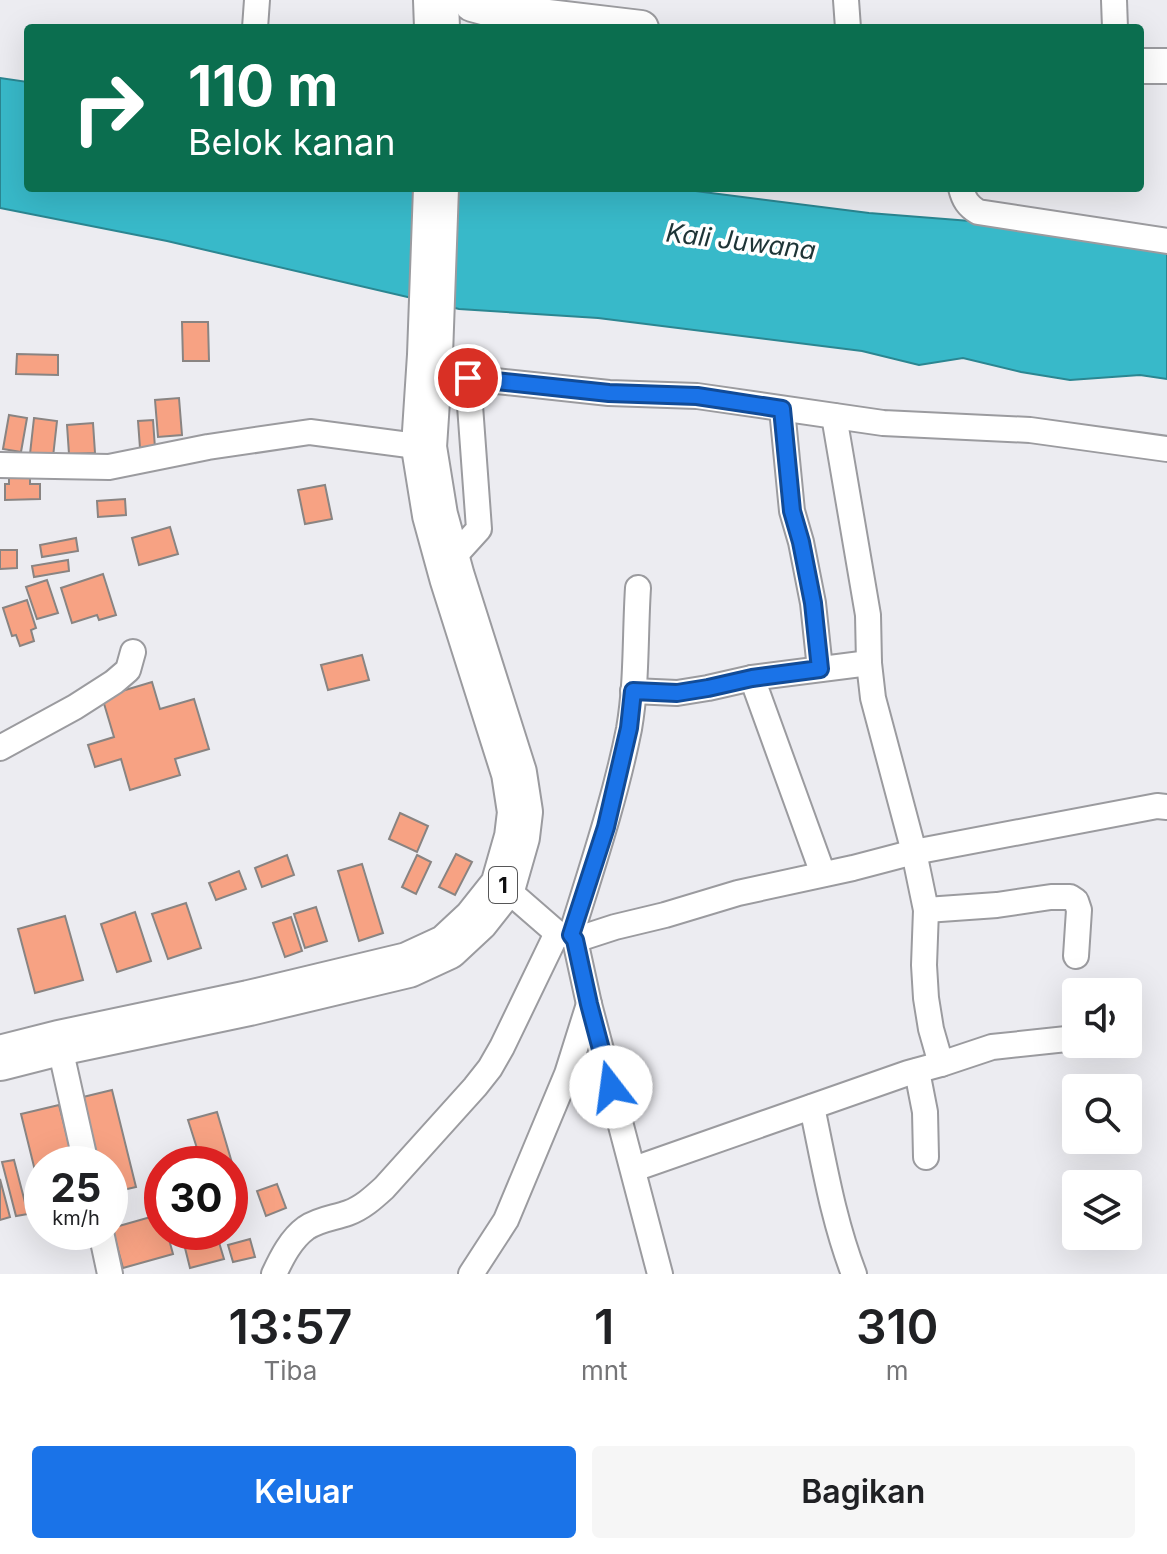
<!DOCTYPE html>
<html lang="id">
<head>
<meta charset="utf-8">
<style>
  body { margin:0; font-family:Inter,sans-serif; background:#f6f6f6; color:#202124; height:100vh; display:flex; flex-direction:column; font-size:30px; white-space:nowrap }
  * { box-sizing:border-box; margin:0 }
  p { font-size:26px; color:#757577 }
  .icon { flex:none; width:44px; height:44px; fill:none; stroke:currentColor; stroke-width:2; stroke-linecap:round; stroke-linejoin:round }
  .map { position:relative; height:1274px; overflow:hidden }
  .details { display:flex; flex-direction:column; background:#fff; flex:1 }
  .details>* { flex:none }
  .banner { position:absolute; left:24px; top:24px; width:1120px; height:168px; border-radius:8px; box-shadow:0 8px 32px #0002; background:#0b6e4f; color:#fff; overflow:hidden }
  .buttons { position:absolute; left:1062px; top:978px; display:grid; gap:16px }
  .buttons a { display:grid; place-items:center; width:80px; height:80px; border-radius:8px; background:#fff; box-shadow:0 8px 32px #0002; font-size:40px }
  .speed { position:absolute; left:24px; top:1146px; display:flex; gap:16px; font-size:40px; font-weight:700; text-align:center }
  .speed>* { display:grid; place-content:center; width:104px; height:104px; border-radius:50%; background:#fff; box-shadow:0 8px 32px #0002; line-height:1 }
  .speed small { font-size:20px; font-weight:400 }
  .speed .limit { border:12px solid #d22; background:#fff; color:#111 }
  .pin { position:absolute; display:grid; place-items:center; width:68px; height:68px; color:#fff; margin:-34px; border:4px solid #fff; border-radius:50%; box-shadow:0 2px 8px #0007 }
  .me { position:absolute; width:88px; margin:-44px; rotate:345deg; stroke-linejoin:round; filter:drop-shadow(0 0 6px #0008) }
  .turn { display:flex; align-items:center; gap:28px; height:168px; padding:0 32px; font-size:36px }
  .turn .icon { width:104px; height:104px; stroke-width:2.5 }
  .turn b { display:block; font-size:56px; line-height:68px }
  .eta { display:flex; justify-content:space-evenly; align-items:center; height:136px; text-align:center }
  .eta b { font-size:48px; font-weight:600; line-height:56px }
  .cta { display:flex; gap:16px; margin-top:auto; padding:16px 32px }
  .cta a { flex:1; height:92px; border-radius:8px; background:#1a73e8; color:#fff; font-size:32px; font-weight:600; line-height:92px; text-align:center }
  .cta a+a { background:#f6f6f6; color:#202124 }
  .map>svg:first-child { display:block }
</style>
</head>
<body>
<div class="map">
<svg width="1167" height="1274" viewBox="0 0 1167 1274">
  <rect width="100%" height="100%" fill="#ececf1"/>
  <!-- water -->
  <path fill="#38b9c9" stroke="#2b8691" stroke-width="2" d="M0,78l28,4v106h644l197,25 216,17 82,12v137l-27,-4 -70,5 -49,-8 -58,-14 -44,7 -57,-14 -264,-33 -139,-9 -292,-68 -167,-33z"/>
  <!-- building -->
  <g fill="#f7a283" stroke="#898482" stroke-width="2">
    <path d="M182,322h26l1,39h-26z"/>
    <path d="M17,354l41,1v20l-42,-1z"/>
    <path d="M179,398l3,37 -24,2 -3,-37z"/>
    <path d="M9,415l18,3 -6,34 -18,-3z"/>
    <path d="M34,418l23,3 -4,36 -23,-3z"/>
    <path d="M153,420l2,28h-15l-2,-27z"/>
    <path d="M93,423l2,30 -26,1 -2,-29z"/>
    <path d="M9,473l21,1v10h10v15l-35,1v-16h4z"/>
    <path d="M325,485l7,34 -27,5 -7,-34z"/>
    <path d="M125,499l1,16 -28,2 -1,-16z"/>
    <path d="M170,527l8,27 -39,11 -7,-27z"/>
    <path d="M76,538l2,13 -36,6 -2,-12z"/>
    <path d="M0,550h17v18l-17,1z"/>
    <path d="M68,560l1,11 -35,6 -2,-11z"/>
    <path d="M103,574l13,41 -17,5 -2,-5 -25,8 -11,-35z"/>
    <path d="M47,580l11,33 -21,6 -11,-32z"/>
    <path d="M27,600l9,28 -5,2 3,11 -14,5 -4,-11 -4,1 -9,-28z"/>
    <path d="M362,655l7,25 -41,10 -7,-25z"/>
    <path d="M152,682l8,27 34,-10 15,50 -34,10 5,16 -50,15 -9,-31 -26,8 -7,-22 26,-8 -12,-40z"/>
    <path d="M400,813l28,13 -11,26 -28,-13z"/>
    <path d="M456,854l16,8 -17,33 -16,-8z"/>
    <path d="M287,855l7,20 -32,12 -7,-19z"/>
    <path d="M417,855l14,7 -15,32 -14,-7z"/>
    <path d="M362,864l21,69 -24,8 -21,-70z"/>
    <path d="M239,871l7,18 -30,11 -7,-17z"/>
    <path d="M186,903l15,45 -33,11 -16,-45z"/>
    <path d="M316,907l11,34 -22,7 -11,-34z"/>
    <path d="M135,912l16,49 -34,11 -16,-48z"/>
    <path d="M65,916l18,64 -48,13 -17,-64z"/>
    <path d="M291,917l11,34 -17,6 -12,-34z"/>
    <path d="M112,1090l24,97 -26,6v-29h-11l-16,-67z"/>
    <path d="M59,1105l15,59h-32v35l-21,-85z"/>
    <path d="M217,1112l18,61 -5,1v-10h-28l-14,-44z"/>
    <path d="M14,1160l14,54 -12,2 -14,-54z"/>
    <path d="M0,1179l10,38 -10,3z"/>
    <path d="M277,1184l9,24 -20,8 -9,-25z"/>
    <path d="M161,1214l1,18h5l6,22 -50,14 -11,-40z"/>
    <path d="M218,1239l6,20 -34,9 -5,-20z"/>
    <path d="M250,1239l5,18 -22,5 -5,-17z"/>
  </g>
  <g fill="none" stroke-linecap="round" stroke-linejoin="round">
    <defs>
      <g id="street">
        <path d="M846,0l2,28"/>
        <path d="M1114,0l1,28"/>
        <path d="M255,28l2,-28"/>
        <path d="M961,188c3,12 7,18 17,24l189,29"/>
        <path d="M782,409l10,102 9,31 12,61 7,66"/>
        <path d="M834,416l34,199 1,48 4,35 41,154 12,58 -2,55 2,33 5,31 10,35"/>
        <path d="M0,465l109,2 99,-20 102,-15 114,15"/>
        <path d="M449,562l30,-33 -11,-151 141,15 88,3 186,27 147,7 137,19"/>
        <path d="M633,691l44,2 31,-5 44,-10"/>
        <path d="M0,748l75,-41 39,-25 14,-12 5,-18"/>
        <path d="M823,874l-71,-196 117,-15"/>
        <path d="M503,886l54,47 14,3"/>
        <path d="M926,910l71,-5 54,-8h19l6,4 3,9 -3,46"/>
        <path d="M571,935c21,-68 44,-136 58,-206 8,-46 6,-94 9,-141"/>
        <path d="M59,1043l27,121"/>
        <path d="M917,1071l8,41 1,45"/>
        <path d="M812,1107c12,56 21,113 42,167"/>
        <path d="M634,1169l274,-96 33,-9 51,-17 84,-9"/>
        <path d="M101,1232l9,42"/>
        <path d="M274,1274c8,-17 17,-35 32,-46 13,-9 28,-10 42,-15 14,-5 25,-15 36,-25l91,-101 15,-19 12,-21 55,-114"/>
        <path d="M471,1274l35,-54 61,-146 22,-70"/>
        <path d="M660,1274l-71,-270 -14,-64 40,-13 50,-12 73,-22 115,-25 61,-16 243,-46 10,1"/>
      </g>
      <g id="secondary">
        <path d="M471,0l1,4 26,7 143,17"/>
        <path d="M1140,66h27"/>
      </g>
      <g id="highway">
        <path d="M436,0l1,28"/>
        <path d="M0,1058l59,-15 190,-40 159,-38 39,-18 29,-27 27,-34 14,-49 3,-25 -6,-39 -62,-196 -17,-62 -11,-68 6,-92 6,-167"/>
      </g>
    </defs>
    <!-- street casing -->
    <use href="#street" stroke="#9b9b9f" stroke-width="28"/>
    <!-- secondary casing -->
    <use href="#secondary" stroke="#9b9b9f" stroke-width="38"/>
    <!-- highway casing -->
    <use href="#highway" stroke="#9b9b9f" stroke-width="48"/>
    <!-- street -->
    <use href="#street" stroke="#fff" stroke-width="24"/>
    <!-- secondary -->
    <use href="#secondary" stroke="#fff" stroke-width="34"/>
    <!-- highway -->
    <use href="#highway" stroke="#fff" stroke-width="44"/>
  </g>
  <g fill="none" stroke-linecap="round" stroke-linejoin="round">
    <defs>
      <path id="route" d="M468,378l141,15 88,3 85,13 10,102 9,31 12,61 7,66 -68,9 -44,10 -31,5 -44,-2 -4,37 -23,99 -35,108 4,5 14,64 22,83"/>
    </defs>
    <!-- route casing -->
    <use href="#route" stroke="#114b97" stroke-width="20"/>
    <!-- route -->
    <use href="#route" stroke="#1a73e8" stroke-width="14"/>
  </g>
  <g text-anchor="middle" dominant-baseline="central" stroke-width="7" stroke-linejoin="round" paint-order="stroke">
    <!-- shield labels -->
    <rect fill="#fff" stroke="#565657" stroke-width="2" x="489" y="867" width="28" height="36" rx="6"/>
    <g font-size="22" font-weight="bold" fill="#0e0e0f">
      <text x="503" y="885">1</text>
    </g>
    <!-- water labels -->
    <g font-size="26" font-style="italic" fill="#1e3436" stroke="#fff">
      <text transform="translate(741 241) rotate(7)">Kali Juwana</text>
    </g>
  </g>
</svg>
<div class="buttons">
<a><svg class="icon" aria-label="sound" viewBox="0 0 24 24"><path d="M4 9h4l5-4v14l-5-4H4zM17 9q2 3 0 6"/></svg></a>
<a><svg class="icon" aria-label="search" viewBox="0 0 24 24"><circle cx="10" cy="10" r="6"/><path d="M15 15l6 6"/></svg></a>
<a><svg class="icon" aria-label="layers" viewBox="0 0 24 24"><path d="M12 4l9 5-9 5-9-5zM3 14l9 5 9-5"/></svg></a>
</div>
<div class="speed"><div>25<small>km/h</small></div><div class="limit">30</div></div>
<div class="pin" style="left:468px;top:378px;background:#d93025"><svg class="icon" aria-label="arrive" viewBox="0 0 24 24"><path d="M6 21V4h12l-3 4 3 4H6"/></svg></div>
<svg class="me" style="left:611px;top:1087px" viewBox="-20 -20 40 40"><circle r="19" fill="#fff"/><path d="M0-13L10 11 0 6-10 11z" fill="#1a73e8"/></svg>
<div class="banner">
<div class="turn"><svg class="icon" aria-label="right" viewBox="0 0 24 24"><path d="M7 20v-9h11M14 6l5 5-5 5"/></svg><div><b>110 m</b>Belok kanan</div></div>
</div>
</div>
<section class="details">
<div class="eta">
<div><b>13:57</b><p>Tiba</p></div>
<div><b>1</b><p>mnt</p></div>
<div><b>310</b><p>m</p></div>
</div>
<div class="cta"><a>Keluar</a><a>Bagikan</a></div>
</section>
</body>
</html>
